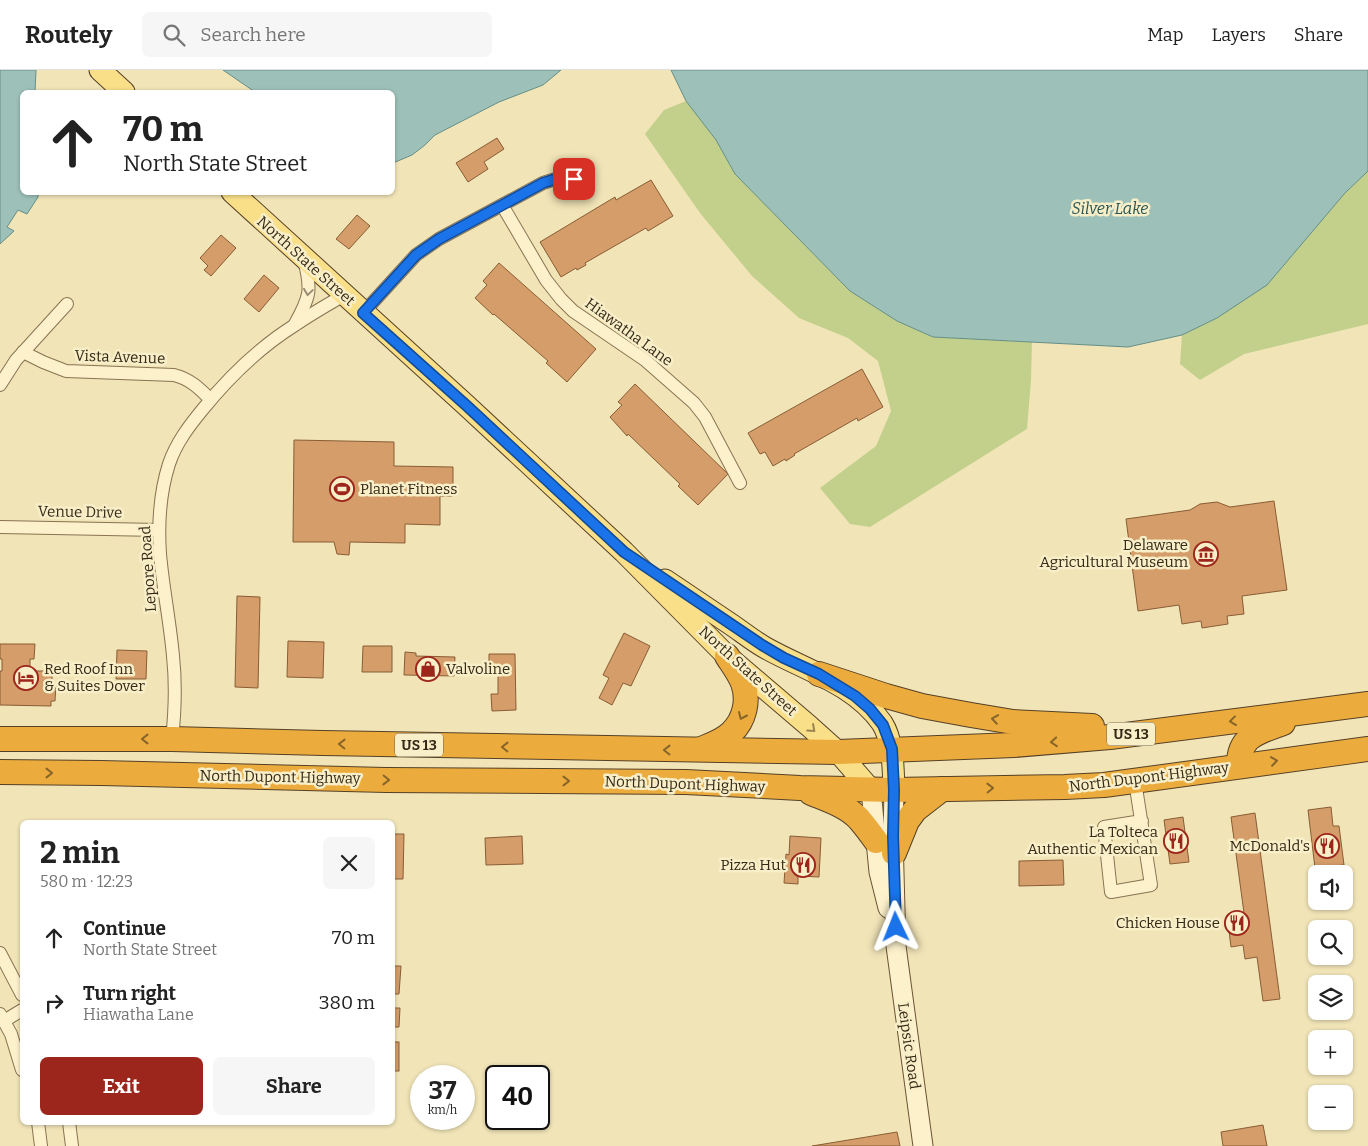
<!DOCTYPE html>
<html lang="en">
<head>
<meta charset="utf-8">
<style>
  body { margin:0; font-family:Bitter,serif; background:#f6f6f6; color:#222; height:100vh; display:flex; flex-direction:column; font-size:19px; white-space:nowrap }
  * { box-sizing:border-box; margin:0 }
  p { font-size:16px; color:#767676 }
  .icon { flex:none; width:28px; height:28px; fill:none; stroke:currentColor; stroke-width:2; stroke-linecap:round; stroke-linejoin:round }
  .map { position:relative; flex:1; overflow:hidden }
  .sheet { position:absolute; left:20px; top:750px; width:375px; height:305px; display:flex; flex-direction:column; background:#fff; border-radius:8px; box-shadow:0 1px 4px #0004 }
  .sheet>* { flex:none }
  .banner { position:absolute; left:20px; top:20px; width:375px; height:105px; border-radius:8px; box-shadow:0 1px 4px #0004; background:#fff; color:#222; overflow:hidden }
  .tools { position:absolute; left:1308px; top:795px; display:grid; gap:10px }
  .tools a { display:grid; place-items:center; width:45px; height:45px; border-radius:8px; background:#fff; box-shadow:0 1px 4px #0004; font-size:25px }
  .speed { position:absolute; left:410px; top:995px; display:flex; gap:10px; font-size:25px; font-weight:700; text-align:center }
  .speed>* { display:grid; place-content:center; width:65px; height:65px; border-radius:50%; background:#fff; box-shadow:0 1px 4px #0004; line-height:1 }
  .speed small { font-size:12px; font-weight:400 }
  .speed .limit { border:2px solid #111; border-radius:8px; background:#fff; color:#111 }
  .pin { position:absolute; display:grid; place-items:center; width:42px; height:42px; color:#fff; margin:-21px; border-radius:10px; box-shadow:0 2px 8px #0006 }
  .me { position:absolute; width:55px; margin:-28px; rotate:358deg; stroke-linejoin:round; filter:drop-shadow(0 0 4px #0008) }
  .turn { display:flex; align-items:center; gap:18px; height:105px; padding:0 20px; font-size:22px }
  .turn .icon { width:65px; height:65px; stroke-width:2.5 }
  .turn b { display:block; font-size:35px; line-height:42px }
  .round { display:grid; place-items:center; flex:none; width:52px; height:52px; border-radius:8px; background:#f6f6f6 }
  .overview { display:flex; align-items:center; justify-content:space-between; height:85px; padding:0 20px }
  h1 { font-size:30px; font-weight:700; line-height:38px }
  .action { display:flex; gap:10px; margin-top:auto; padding:10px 20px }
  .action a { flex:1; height:58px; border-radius:8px; background:#9c251c; color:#fff; font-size:20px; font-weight:700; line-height:58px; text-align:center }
  .action a+a { background:#f6f6f6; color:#222 }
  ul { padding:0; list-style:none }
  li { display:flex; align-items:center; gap:15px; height:65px; padding:0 20px }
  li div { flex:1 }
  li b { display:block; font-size:19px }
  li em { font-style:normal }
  header { display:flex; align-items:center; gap:30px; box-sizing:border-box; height:70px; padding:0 25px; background:#fff; border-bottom:1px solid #e0e0e0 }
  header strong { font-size:24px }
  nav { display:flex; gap:28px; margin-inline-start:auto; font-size:18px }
  .search { width:350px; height:45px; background:#f6f6f6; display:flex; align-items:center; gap:12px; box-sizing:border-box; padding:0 18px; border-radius:8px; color:#767676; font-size:19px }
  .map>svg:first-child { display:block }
</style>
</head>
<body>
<header>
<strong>Routely</strong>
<div class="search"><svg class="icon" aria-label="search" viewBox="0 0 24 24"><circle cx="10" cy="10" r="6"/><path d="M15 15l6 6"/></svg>Search here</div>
<nav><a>Map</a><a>Layers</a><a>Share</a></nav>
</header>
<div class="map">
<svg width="1368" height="1076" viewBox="0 0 1368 1076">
  <rect width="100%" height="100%" fill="#f1e4b7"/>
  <!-- green -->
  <g fill="#c3d08b">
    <path d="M686,31l30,39 19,34 115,117 47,30 36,16 99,5 -1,38 -4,49 -157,98 -20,-3 -30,-36 56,-42 15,-35 -13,-50 -30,-23 -49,-20 -47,-42 -52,-63 -55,-79 19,-24z"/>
    <path d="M1368,101v153l-124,30 -44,26 -20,-16 2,-29 35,-17 128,-126z"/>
  </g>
  <!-- water -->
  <g fill="#9dc1b9" stroke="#658e87">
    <path d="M0,0h36l-1,22h-13v100l16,1v4l-11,17 -9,-4 -11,17 7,4 -14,13z"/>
    <path d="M223,0h338l-18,15 -44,17 -64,33 -10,10 -13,10 -19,8 -1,-71h-137z"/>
    <path d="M671,0h697v101l-23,22 -78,92 -50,33 -35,17 -54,12 -195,-10 -36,-16 -47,-30 -115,-117 -19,-34 -30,-39z"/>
  </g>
  <!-- building -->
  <g fill="#d49d69" stroke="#895d35">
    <path d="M497,68l7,11 -20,13 4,7 -20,13 -12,-19z"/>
    <path d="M651,110l22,36 -25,15 -2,-3 -61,35 1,2 -9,5 -1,-2 -15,9 -21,-35 75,-45 1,3z"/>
    <path d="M357,145l13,11 -21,23 -13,-10z"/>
    <path d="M221,165l15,13 -25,28 -7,-6 4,-4 -8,-8z"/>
    <path d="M499,193l97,86 -29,33 -21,-19 2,-2 -54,-47 -1,1 -18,-17 12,-13 -4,-4z"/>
    <path d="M264,205l15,13 -20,24 -15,-13z"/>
    <path d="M862,299l21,38 -25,14 -1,-3 -63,36 1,1 -9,6 -1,-2 -12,7 -8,-14 -5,2 -12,-21z"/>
    <path d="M635,314l93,90 -30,31 -20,-19 2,-2 -52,-50 -1,2 -17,-19 12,-12 -4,-3z"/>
    <path d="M294,370l100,2v24l59,1v29h-13v29l-35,-1v19l-55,-1 -1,13 -12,-1 -3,-12h-41z"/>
    <path d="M1274,431l13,89 -45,6 2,18 -17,2 1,8 -26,4 -1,-7 -19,3 -3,-19 -41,6 -12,-92 64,-9 10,-6 17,-2 13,5z"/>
    <path d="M237,526l23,1 -2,91 -23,-1z"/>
    <path d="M624,563l26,13 -19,40 -8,-3 -11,22 -13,-7 10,-20 -6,-3z"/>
    <path d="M288,571l36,1 -1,36 -36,-1z"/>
    <path d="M0,574h35l-1,15h-4v12h22v14h4l-1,16h-4v5l-51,-1v-34h2v-12h-2z"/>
    <path d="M363,576h29v26h-30z"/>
    <path d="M117,580l30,1 -1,28h-30z"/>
    <path d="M405,582l11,1v3l39,1 -1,19 -50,-1z"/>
    <path d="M489,584h26l1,56 -24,1 -1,-17h7v-24h-9z"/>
    <path d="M1331,737l2,19h6l5,39 -29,3 -7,-58z"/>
    <path d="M1255,743l25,186 -17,2 -6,-44 -12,2 -2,-14 -12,2 -4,-32 17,-2 -13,-96z"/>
    <path d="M1183,747l6,45 -19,2 -6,-44z"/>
    <path d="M392,764h12l-1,45h-11z"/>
    <path d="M522,766l1,28 -37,1 -1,-27z"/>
    <path d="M790,766l31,2 -2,39 -21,-1v8l-14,-1 2,-29 3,1z"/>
    <path d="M1063,790l1,25 -45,1v-25z"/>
    <path d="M392,896h9l-2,28h-7z"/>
    <path d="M392,938h8l-1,19h-7z"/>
    <rect x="392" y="972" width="7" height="29"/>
    <path d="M1263,1055l4,21h-44l-2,-14z"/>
    <path d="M897,1062l3,14h-88z"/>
  </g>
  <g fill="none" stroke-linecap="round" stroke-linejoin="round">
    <defs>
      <g id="street">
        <path d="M502,135l44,75 15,19 12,12 72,49 49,43 11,14 35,66"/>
        <path d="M363,243l53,-58 23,-16 104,-56 22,-7 9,3"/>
        <path d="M295,254c15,-27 17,-34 9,-64"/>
        <path d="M23,282l20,10 23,9 108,4c16,4 25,13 36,24"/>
        <path d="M0,315l16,-25 51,-56"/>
        <path d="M0,457l159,3"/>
        <path d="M172,669c3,-27 4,-55 1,-83 -3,-34 -10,-68 -13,-102 -2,-30 0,-62 9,-90 7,-21 20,-38 34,-55 26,-32 57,-62 92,-84 16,-11 32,-20 49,-30"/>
        <path d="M1135,711l16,104 -40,7 -7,-65 38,-6"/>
        <path d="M0,883l22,42"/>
        <path d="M0,944l11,20 11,36"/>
        <path d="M4,951l18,-11"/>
        <path d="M38,1052l3,24"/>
        <path d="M69,1052l3,24"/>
      </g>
      <g id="secondary">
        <path d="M871,720l8,82 9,36"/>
        <path d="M894,720l-1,46 3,110 27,200"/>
      </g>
      <g id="primary">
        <path d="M100,0l24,22"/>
        <path d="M232,122l235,214 157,146 103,104 82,70 29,26 33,38"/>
        <path d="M665,510c22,15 43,29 64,43 12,8 23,17 35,24 40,23 90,36 118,76 12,19 11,46 12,67"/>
      </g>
      <g id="highway">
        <path d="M819,604l67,22 36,10 49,9 42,7 79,4"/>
        <path d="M0,669h172l151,4 515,9 176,-7 96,-8 258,-33"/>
        <path d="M701,679c10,-4 22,-8 30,-16 14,-13 18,-33 12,-50 -4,-10 -11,-19 -16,-27"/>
        <path d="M1239,696c-1,-30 20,-34 44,-43"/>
        <path d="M0,702l101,1 285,7 300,2 114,6 94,2 171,-3 39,-2 264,-36"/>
        <path d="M811,723c17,7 36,13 48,26 6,7 12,15 17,22"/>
        <path d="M894,783l13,-32 8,-11 27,-21"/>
      </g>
    </defs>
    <!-- street casing -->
    <use href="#street" stroke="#887352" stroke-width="14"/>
    <!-- secondary casing -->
    <use href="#secondary" stroke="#6a5335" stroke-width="21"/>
    <!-- primary casing -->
    <use href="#primary" stroke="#554027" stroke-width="23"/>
    <!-- highway casing -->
    <use href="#highway" stroke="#554027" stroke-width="26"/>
    <!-- street -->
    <use href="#street" stroke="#fcf1cb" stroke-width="12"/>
    <!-- secondary -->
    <use href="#secondary" stroke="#fcf1cb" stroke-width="19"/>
    <!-- primary -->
    <use href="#primary" stroke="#fadf89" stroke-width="21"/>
    <!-- highway -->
    <use href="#highway" stroke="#ecac3d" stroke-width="24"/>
  </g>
  <!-- one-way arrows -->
  <defs><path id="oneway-chevron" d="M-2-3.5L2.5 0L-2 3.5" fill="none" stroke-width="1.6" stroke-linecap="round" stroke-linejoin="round" transform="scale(1.25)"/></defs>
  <use stroke="#988d72" href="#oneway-chevron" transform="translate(308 222) rotate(98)"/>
  <g stroke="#876429">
    <use href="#oneway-chevron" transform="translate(742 646) rotate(114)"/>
    <use href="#oneway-chevron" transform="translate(995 649) rotate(-171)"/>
    <use href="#oneway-chevron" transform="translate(1233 651) rotate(173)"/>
    <use href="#oneway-chevron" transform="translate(145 669) rotate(-180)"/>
    <use href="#oneway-chevron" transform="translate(1054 672) rotate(175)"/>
    <use href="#oneway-chevron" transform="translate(342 674) rotate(-179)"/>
    <use href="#oneway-chevron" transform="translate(505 677) rotate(-179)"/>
    <use href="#oneway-chevron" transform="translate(667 680) rotate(-179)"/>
    <use href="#oneway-chevron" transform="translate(1274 691) rotate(-8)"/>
    <use href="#oneway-chevron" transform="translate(49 703)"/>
    <use href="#oneway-chevron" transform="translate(386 710) rotate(1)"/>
    <use href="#oneway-chevron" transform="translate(566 711)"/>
    <use href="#oneway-chevron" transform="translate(990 718) rotate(-1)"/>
  </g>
  <use stroke="#988450" href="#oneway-chevron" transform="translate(812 659) rotate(42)"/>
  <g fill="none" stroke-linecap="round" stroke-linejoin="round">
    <defs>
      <path id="route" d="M574,109l-9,-3 -22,7 -104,56 -23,16 -53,58 104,93 157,146 138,93 22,13 35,16 36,22 15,13 13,16 9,24 2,41 -1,46 3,91"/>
    </defs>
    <!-- route casing -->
    <use href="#route" stroke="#114b97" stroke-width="12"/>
    <!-- route -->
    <use href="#route" stroke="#1a73e8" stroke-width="9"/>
  </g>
  <!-- icons -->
  <defs>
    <symbol id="stadium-ring" viewBox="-11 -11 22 22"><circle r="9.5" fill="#f8eec7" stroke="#9c251c" stroke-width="1.5"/><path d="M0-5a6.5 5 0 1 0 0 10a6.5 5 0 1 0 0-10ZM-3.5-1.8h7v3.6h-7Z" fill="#9c251c"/></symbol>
    <symbol id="museum-ring" viewBox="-11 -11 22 22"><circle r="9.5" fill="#f8eec7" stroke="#9c251c" stroke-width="1.5"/><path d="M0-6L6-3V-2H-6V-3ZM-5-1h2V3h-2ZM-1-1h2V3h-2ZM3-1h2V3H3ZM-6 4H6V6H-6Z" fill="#9c251c"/></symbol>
    <symbol id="shop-ring" viewBox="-11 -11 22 22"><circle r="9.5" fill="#f8eec7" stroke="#9c251c" stroke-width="1.5"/><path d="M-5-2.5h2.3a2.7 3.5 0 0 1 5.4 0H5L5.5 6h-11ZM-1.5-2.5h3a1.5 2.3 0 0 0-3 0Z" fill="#9c251c"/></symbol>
    <symbol id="hotel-ring" viewBox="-11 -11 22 22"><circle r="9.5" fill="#f8eec7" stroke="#9c251c" stroke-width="1.5"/><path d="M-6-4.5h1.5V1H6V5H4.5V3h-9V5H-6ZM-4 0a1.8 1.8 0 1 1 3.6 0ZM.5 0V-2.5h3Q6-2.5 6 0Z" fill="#9c251c"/></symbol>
    <symbol id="restaurant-ring" viewBox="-11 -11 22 22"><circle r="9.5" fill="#f8eec7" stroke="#9c251c" stroke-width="1.5"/><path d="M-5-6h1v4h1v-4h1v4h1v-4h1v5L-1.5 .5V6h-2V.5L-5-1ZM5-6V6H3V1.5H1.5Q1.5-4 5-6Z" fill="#9c251c"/></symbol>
  </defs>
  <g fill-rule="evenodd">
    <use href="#stadium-ring" x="328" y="405" width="28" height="28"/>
    <use href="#museum-ring" x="1192" y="470" width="28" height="28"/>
    <use href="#shop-ring" x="414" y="585" width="28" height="28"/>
    <use href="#hotel-ring" x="12" y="594" width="28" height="28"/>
    <use href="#restaurant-ring" x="1162" y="757" width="28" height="28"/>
    <use href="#restaurant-ring" x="1313" y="762" width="28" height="28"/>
    <use href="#restaurant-ring" x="789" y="781" width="28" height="28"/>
    <use href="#restaurant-ring" x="1223" y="839" width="28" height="28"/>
  </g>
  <g text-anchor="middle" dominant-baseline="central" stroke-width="5" stroke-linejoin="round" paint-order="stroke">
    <!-- shield labels -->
    <g fill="#f8eec7" stroke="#70644c" stroke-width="1">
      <rect x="1107" y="652.5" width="48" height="23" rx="4"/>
      <rect x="395" y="663.5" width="48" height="23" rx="4"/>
    </g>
    <g font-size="14" font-weight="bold" fill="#352918">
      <text x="1131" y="664">US 13</text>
      <text x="419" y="675">US 13</text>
    </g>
    <!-- street labels -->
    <g font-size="15" fill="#352918" stroke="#f8eec7">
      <text transform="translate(306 191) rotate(42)">North State Street</text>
      <text transform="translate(629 262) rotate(36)">Hiawatha Lane</text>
      <text transform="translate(120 287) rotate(2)">Vista Avenue</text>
      <text transform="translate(80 442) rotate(1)">Venue Drive</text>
      <text transform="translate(148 499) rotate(-94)">Lepore Road</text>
      <text transform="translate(748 601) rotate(42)">North State Street</text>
      <text transform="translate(280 707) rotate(1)">North Dupont Highway</text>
      <text transform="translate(1149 707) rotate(-7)">North Dupont Highway</text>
      <text transform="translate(685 714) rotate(2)">North Dupont Highway</text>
      <text transform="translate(909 976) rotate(82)">Leipsic Road</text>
    </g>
    <!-- poi labels -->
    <g font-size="15" fill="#352918" stroke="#f8eec7" text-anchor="end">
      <text x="360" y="419" text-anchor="start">Planet Fitness</text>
      <text x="1188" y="475">Delaware<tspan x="1188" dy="17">Agricultural Museum</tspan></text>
      <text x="44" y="599" text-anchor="start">Red Roof Inn<tspan x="44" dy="17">&amp; Suites Dover</tspan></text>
      <text x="446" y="599" text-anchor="start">Valvoline</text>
      <text x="1158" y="762">La Tolteca<tspan x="1158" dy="17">Authentic Mexican</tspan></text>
      <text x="1310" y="776">McDonald's</text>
      <text x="786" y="795">Pizza Hut</text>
      <text x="1220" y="853">Chicken House</text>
    </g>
    <!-- water labels -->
    <g font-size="16" font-style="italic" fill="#265657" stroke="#f8eec7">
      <text x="1110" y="138">Silver Lake</text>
    </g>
  </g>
</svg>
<div class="tools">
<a><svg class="icon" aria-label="sound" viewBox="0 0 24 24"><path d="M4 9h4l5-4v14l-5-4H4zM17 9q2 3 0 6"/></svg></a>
<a><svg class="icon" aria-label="search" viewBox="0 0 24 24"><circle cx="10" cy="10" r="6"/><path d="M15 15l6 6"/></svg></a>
<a><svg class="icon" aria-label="layers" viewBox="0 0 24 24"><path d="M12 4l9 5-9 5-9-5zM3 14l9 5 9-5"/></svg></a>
<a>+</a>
<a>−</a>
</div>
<div class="speed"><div>37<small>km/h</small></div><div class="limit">40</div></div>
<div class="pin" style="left:574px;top:109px;background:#d93025"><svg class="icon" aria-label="arrive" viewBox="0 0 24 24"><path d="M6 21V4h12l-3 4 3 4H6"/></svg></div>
<svg class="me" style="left:896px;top:857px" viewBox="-20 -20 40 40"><path d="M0-17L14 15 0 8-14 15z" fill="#1a73e8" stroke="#fff" stroke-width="4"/></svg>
<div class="banner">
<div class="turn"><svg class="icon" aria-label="ahead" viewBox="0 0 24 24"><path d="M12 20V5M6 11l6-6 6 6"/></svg><div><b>70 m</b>North State Street</div></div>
</div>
<section class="sheet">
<div class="overview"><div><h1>2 min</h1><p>580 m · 12:23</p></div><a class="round"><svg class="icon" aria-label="close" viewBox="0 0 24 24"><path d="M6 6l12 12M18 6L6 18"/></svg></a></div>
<ul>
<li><svg class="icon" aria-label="ahead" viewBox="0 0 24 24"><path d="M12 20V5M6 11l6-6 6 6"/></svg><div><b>Continue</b><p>North State Street</p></div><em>70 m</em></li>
<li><svg class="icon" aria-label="right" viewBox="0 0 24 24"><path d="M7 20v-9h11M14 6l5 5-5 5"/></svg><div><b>Turn right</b><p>Hiawatha Lane</p></div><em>380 m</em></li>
</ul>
<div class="action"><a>Exit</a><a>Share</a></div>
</section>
</div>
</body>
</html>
